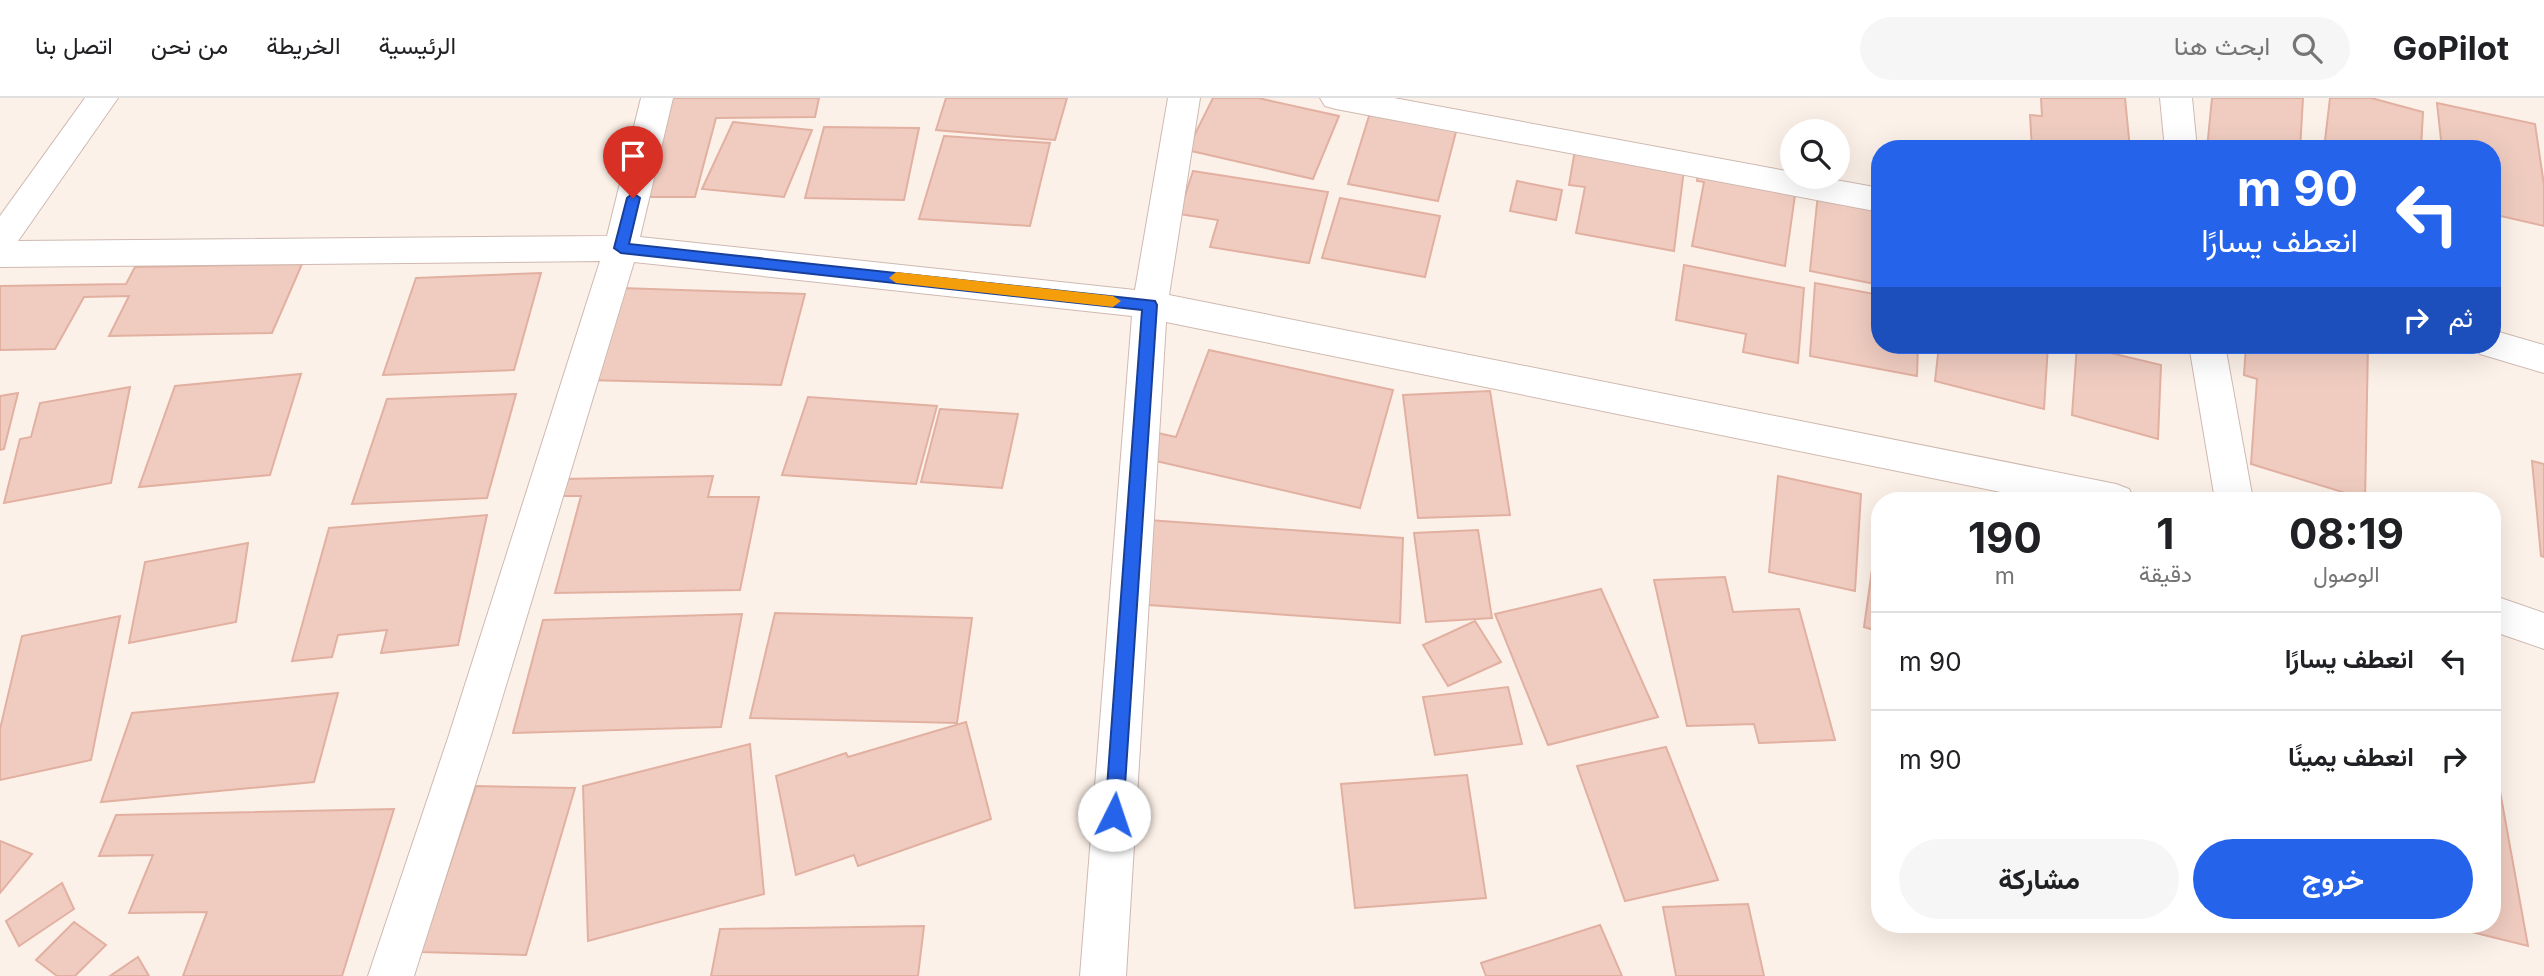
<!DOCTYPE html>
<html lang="ar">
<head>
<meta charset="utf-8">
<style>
  body { margin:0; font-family:Inter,Vazirmatn,sans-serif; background:#f6f6f6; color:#202124; direction:rtl; height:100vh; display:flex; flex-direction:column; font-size:26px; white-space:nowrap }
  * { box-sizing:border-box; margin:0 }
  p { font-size:23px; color:#757577 }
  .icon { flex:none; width:38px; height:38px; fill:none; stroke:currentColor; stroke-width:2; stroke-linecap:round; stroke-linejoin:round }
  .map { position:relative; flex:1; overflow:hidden; direction:ltr }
  .drawer { position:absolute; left:1871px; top:394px; width:630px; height:441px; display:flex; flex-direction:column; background:#fff; border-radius:28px; box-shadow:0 7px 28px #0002; direction:rtl }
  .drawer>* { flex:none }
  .banner { position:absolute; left:1871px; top:42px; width:630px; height:214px; border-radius:28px; box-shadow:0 7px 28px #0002; direction:rtl; background:#2563eb; color:#fff; overflow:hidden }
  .fabs { position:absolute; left:1780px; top:21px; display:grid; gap:14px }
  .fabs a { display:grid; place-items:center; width:70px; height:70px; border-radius:50%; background:#fff; box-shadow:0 7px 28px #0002; font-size:35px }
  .pin { position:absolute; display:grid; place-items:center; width:60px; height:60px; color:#fff; margin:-72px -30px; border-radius:50% 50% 50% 0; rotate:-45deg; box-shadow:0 0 7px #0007 }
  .pin .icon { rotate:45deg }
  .me { position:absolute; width:77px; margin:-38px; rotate:4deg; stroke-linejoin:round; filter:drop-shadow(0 0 5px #0008) }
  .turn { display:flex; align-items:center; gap:24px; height:147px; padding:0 28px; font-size:32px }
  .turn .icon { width:91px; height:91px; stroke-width:2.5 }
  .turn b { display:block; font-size:49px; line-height:60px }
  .then { display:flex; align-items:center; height:66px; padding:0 28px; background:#0003; gap:14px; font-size:26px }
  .eta { display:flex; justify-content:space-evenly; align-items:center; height:119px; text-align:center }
  .eta b { font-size:42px; font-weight:700; line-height:49px }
  .button { display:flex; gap:14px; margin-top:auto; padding:14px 28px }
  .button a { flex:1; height:80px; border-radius:42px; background:#2563eb; color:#fff; font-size:28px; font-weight:700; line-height:80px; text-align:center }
  .button a+a { background:#f6f6f6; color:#202124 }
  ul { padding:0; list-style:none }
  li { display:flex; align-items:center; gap:21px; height:98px; padding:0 28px; border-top:2px solid #e0e0e0 }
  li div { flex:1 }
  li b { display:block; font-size:26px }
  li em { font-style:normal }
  header { display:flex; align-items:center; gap:42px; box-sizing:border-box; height:98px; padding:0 35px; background:#fff; border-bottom:2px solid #e0e0e0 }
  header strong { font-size:33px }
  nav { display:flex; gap:38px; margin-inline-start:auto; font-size:24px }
  .search { width:490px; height:63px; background:#f6f6f6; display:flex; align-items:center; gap:18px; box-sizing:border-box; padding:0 24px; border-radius:38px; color:#757577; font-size:26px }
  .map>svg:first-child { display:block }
</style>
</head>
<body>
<header>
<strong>GoPilot</strong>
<div class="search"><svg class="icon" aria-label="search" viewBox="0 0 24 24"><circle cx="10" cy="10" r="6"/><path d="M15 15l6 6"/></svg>ابحث هنا</div>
<nav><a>الرئيسية</a><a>الخريطة</a><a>من نحن</a><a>اتصل بنا</a></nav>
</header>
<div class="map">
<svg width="2544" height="878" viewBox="0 0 2544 878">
  <rect width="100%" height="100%" fill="#fcf1e8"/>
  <!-- building -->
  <g fill="#f0ccc0" stroke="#e2b0a1" stroke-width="2">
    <path d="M667,0h152l-4,19 -99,1 -21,79h-57z"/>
    <path d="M946,0h121l-12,42 -119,-10z"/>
    <path d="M1213,0h45l81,18 -26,63 -126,-29z"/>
    <path d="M2041,0h84l5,51h-98l-2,-34 12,1z"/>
    <path d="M2212,0h91l-3,51h-93z"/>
    <path d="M2330,0h41l52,14 -2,37h-97z"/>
    <path d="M2437,5l98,21 9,61v41l-52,-12v-65h-50z"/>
    <path d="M1370,15l87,15 -19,73 -90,-17z"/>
    <path d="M733,24l79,8 -28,67 -82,-8z"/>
    <path d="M824,29l95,1 -15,72 -99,-2z"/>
    <path d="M944,38l106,7 -20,83 -111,-7z"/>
    <path d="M1575,52l109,19 -10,82 -98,-18 9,-46 -16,-2z"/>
    <path d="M1699,69l97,21 -11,78 -93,-20 12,-64 -7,-1z"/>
    <path d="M1193,73l135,21 -19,71 -99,-16 8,-27 -39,-6z"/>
    <path d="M1517,83l45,9 -6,30 -46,-9z"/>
    <path d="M1818,96l62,13v78l-70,-14z"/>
    <path d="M1340,100l100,18 -15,61 -103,-19z"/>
    <path d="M302,166l-30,69 -163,3 20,-40 -45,1 -29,52 -55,1v-64l126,-2 9,-17z"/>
    <path d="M1684,167l120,23 -6,75 -55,-11 3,-18 -70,-14z"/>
    <path d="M541,175l-27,97 -131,5 33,-97z"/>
    <path d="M1815,185l65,12v50h38l-1,31 -107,-20z"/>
    <path d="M621,190l184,6 -24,91 -194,-5z"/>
    <path d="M1939,247h109l-4,64 -109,-28z"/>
    <path d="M2077,247l84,20 -3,74 -86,-24z"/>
    <path d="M2246,247h122l-3,154 -114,-35 6,-85 -13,-4z"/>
    <path d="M1209,252l184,40 -33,118 -217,-50 10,-26 23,5z"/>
    <path d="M301,276l-31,101 -131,12 36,-101z"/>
    <path d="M130,289l-19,96 -107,20 16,-64 11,-2 9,-34z"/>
    <path d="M1490,293l20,124 -92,3 -15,-123z"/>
    <path d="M18,295l-14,56 -4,1v-54z"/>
    <path d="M516,296l-29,104 -135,6 35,-105z"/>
    <path d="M808,299l129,9 -21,78 -134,-9z"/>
    <path d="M940,311l78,5 -16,74 -81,-6z"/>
    <path d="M2532,363l12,3v93l-3,-1z"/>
    <path d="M713,378l-5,21h51l-19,93 -185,3 26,-97h-23l5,-17z"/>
    <path d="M1778,378l83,18 -6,97 -86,-19z"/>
    <path d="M1880,414v120l-16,-5z"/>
    <path d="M487,417l-29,130 -77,8 6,-23 -49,5 -6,22 -40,4 37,-133z"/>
    <path d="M1148,422l255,18 -3,85 -265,-19z"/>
    <path d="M1478,432l14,88 -66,4 -12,-89z"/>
    <path d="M248,445l-12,79 -107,21 16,-81z"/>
    <path d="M1725,479l8,35 66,-3 36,131 -76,3 -5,-19 -67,2 -33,-146z"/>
    <path d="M1601,491l57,128 -110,28 -53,-131z"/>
    <path d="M775,515l197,5 -15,105 -207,-5z"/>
    <path d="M742,516l-21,113 -208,6 30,-113z"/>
    <path d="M120,518l-29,144 -91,20v-51l22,-93z"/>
    <path d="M1475,523l26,41 -53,24 -25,-41z"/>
    <path d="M1872,564l8,1v106l-8,-2z"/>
    <path d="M1508,589l14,57 -87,11 -12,-58z"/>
    <path d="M338,595l-24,89 -213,20 31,-89z"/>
    <path d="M966,624l25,97 -133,47 -4,-11 -58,20 -20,-99 70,-23 2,4z"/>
    <path d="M750,646l14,150 -176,47 -5,-155z"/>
    <path d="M1666,649l52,133 -93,21 -48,-135z"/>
    <path d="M2492,649l36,199 -89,-22h53z"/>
    <path d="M1467,677l19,123 -131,10 -14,-124z"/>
    <path d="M476,688l99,2 -49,167 -105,-3z"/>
    <path d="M394,711l-52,167h-159l24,-64 -78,1 24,-58 -54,1 17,-41z"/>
    <path d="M0,743l32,13 -32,39z"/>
    <path d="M62,785l12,26 -55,37 -13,-25z"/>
    <path d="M1748,806l16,72h-88l-13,-69z"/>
    <path d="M74,824l32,23 -31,31h-18l-21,-16z"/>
    <path d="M1600,827l22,51h-136l-5,-13z"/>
    <path d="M924,828l-6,50h-207l9,-47z"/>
    <path d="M138,859l11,19h-39z"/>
  </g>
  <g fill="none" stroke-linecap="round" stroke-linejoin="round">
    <defs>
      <g id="minor">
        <path d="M85,0h33l-100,143 589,-5 34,-138h32l-33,139 495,53 33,-192h32l-31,197 947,189 13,5 6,11h-95l-874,-178 -40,654h-46l52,-660 -498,-54 -143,473 -77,241h-46l81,-241 151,-474 -600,6v-51z"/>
        <path d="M1320,0h74l398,74v5h27l61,11v24l-544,-103 -11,-3z"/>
        <path d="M2160,0h32l5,51h-32z"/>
        <path d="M2492,232l52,15v28l-64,-19 -5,-9h17z"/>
        <path d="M2189,247h36l28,155h-38z"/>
        <path d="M2492,497l52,18v36l-52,-18z"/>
      </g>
    </defs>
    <!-- minor casing -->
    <use href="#minor" stroke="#cfb9b1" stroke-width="2"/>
    <!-- minor -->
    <use href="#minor" fill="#fff" fill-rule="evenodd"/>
  </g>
  <!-- route -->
  <path fill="#2563eb" stroke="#184099" stroke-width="2" d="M633,95l7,5 -11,46 526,57 2,4 -34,510 -2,6 -7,3 -6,-3 -3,-6 37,-505 -521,-57 -7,-5 13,-50z"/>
  <!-- slow -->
  <path fill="#f59e0b" d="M896,174l217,24 8,5 -8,6 -217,-24 -7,-5z"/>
</svg>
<div class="fabs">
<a><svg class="icon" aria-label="search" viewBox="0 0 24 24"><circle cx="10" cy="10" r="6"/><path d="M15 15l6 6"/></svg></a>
</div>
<div class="pin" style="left:633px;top:100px;background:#d93025"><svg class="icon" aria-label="arrive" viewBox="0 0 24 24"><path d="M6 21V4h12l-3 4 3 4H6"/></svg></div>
<svg class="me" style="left:1114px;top:717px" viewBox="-20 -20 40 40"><circle r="19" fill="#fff"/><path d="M0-13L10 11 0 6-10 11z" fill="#2563eb"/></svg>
<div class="banner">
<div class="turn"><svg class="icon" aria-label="left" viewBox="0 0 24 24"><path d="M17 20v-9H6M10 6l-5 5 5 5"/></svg><div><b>90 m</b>انعطف يسارًا</div></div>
<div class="then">ثم<svg class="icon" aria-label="right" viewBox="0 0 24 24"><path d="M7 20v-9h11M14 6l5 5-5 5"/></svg></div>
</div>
<section class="drawer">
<div class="eta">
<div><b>08:19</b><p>الوصول</p></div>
<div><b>1</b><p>دقيقة</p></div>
<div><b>190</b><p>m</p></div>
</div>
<ul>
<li><svg class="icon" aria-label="left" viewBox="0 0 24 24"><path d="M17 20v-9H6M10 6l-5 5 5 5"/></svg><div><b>انعطف يسارًا</b></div><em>90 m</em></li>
<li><svg class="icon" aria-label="right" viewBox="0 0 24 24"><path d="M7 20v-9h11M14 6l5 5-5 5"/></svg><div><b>انعطف يمينًا</b></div><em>90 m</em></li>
</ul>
<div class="button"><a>خروج</a><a>مشاركة</a></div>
</section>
</div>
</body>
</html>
